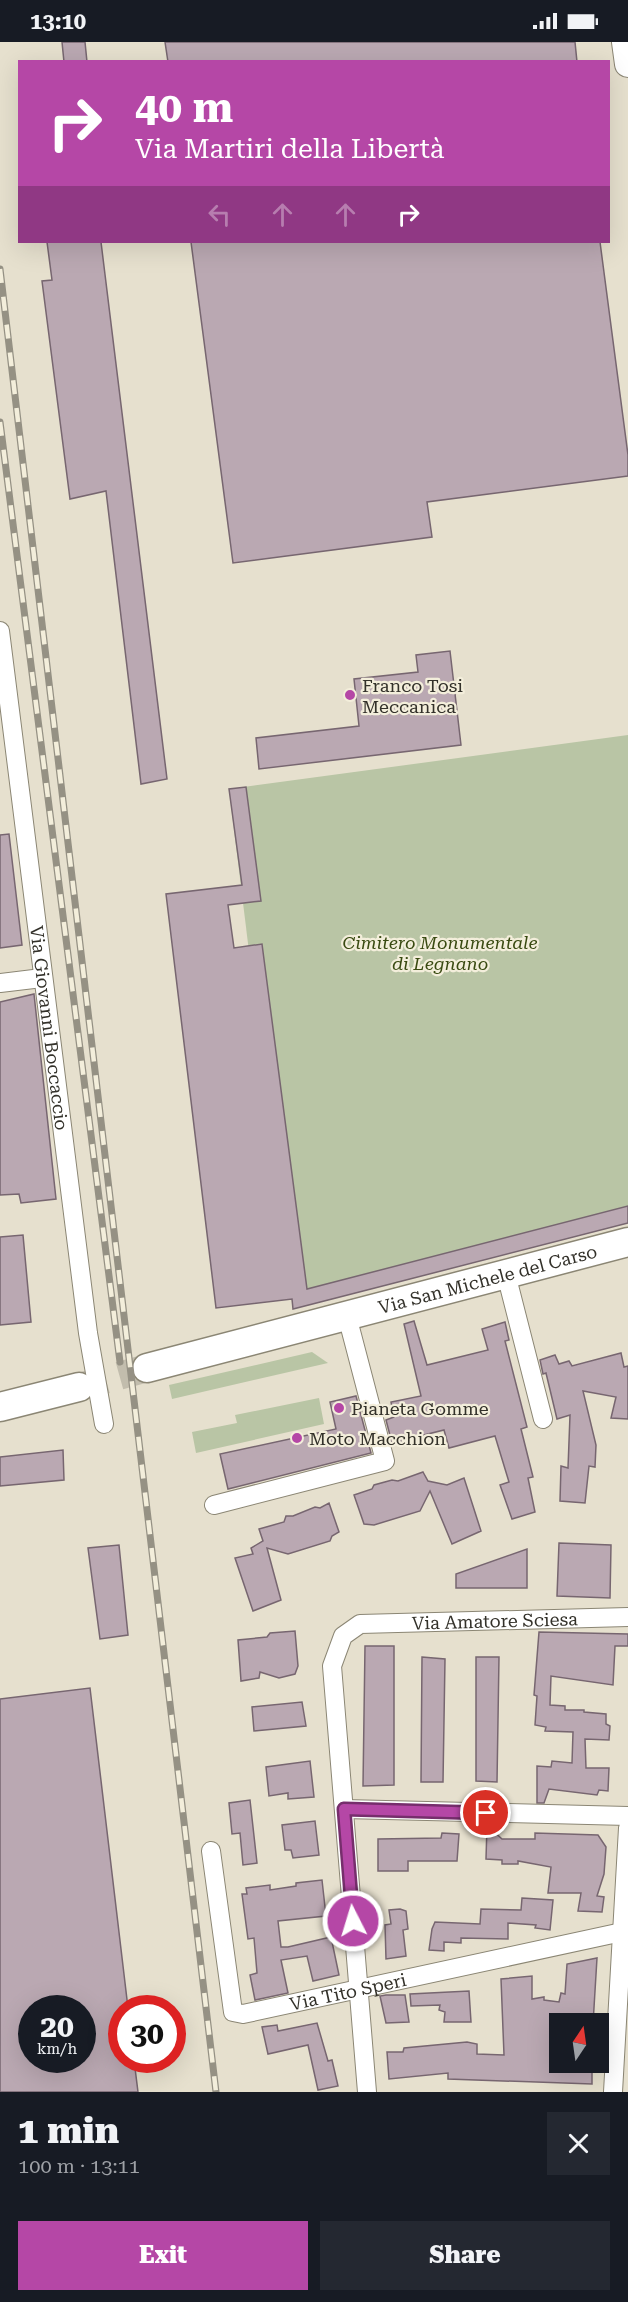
<!DOCTYPE html>
<html lang="en">
<head>
<meta charset="utf-8">
<style>
  body { margin:0; font-family:"Roboto Serif",serif; background:#242831; color:#f1f3f6; height:100vh; display:flex; flex-direction:column; font-size:22px; white-space:nowrap }
  * { box-sizing:border-box; margin:0 }
  p { font-size:20px; color:#9ea1a6 }
  .icon { flex:none; width:33px; height:33px; fill:none; stroke:currentColor; stroke-width:2; stroke-linecap:round; stroke-linejoin:round }
  .map { position:relative; height:2050px; overflow:hidden }
  .panel { display:flex; flex-direction:column; background:#171b24; flex:1 }
  .panel>* { flex:none }
  .top-card { position:absolute; left:18px; top:18px; width:592px; height:183px; border-radius:0px; box-shadow:0 6px 24px #0002; background:#b547a6; color:#fff; overflow:hidden }
  .needle { width:39px; rotate:13deg }
  .fabs { position:absolute; left:549px; top:1971px; display:grid; gap:12px }
  .fabs a { display:grid; place-items:center; width:60px; height:60px; border-radius:0px; background:#171b24; box-shadow:0 6px 24px #0002; font-size:30px }
  .speed { position:absolute; left:18px; top:1953px; display:flex; gap:12px; font-size:30px; font-weight:700; text-align:center }
  .speed>* { display:grid; place-content:center; width:78px; height:78px; border-radius:50%; background:#171b24; box-shadow:0 6px 24px #0002; line-height:1 }
  .speed small { font-size:15px; font-weight:400 }
  .speed .limit { border:9px solid #d22; background:#fff; color:#111 }
  .pin { position:absolute; display:grid; place-items:center; width:51px; height:51px; color:#fff; margin:-26px; border:3px solid #fff; border-radius:50%; box-shadow:0 2px 6px #0007 }
  .me { position:absolute; width:66px; margin:-33px; rotate:355deg; stroke-linejoin:round; filter:drop-shadow(0 0 4px #0008) }
  .turn { display:flex; align-items:center; gap:21px; height:126px; padding:0 18px; font-size:27px }
  .turn .icon { width:78px; height:78px; stroke-width:2.5 }
  .turn b { display:block; font-size:42px; line-height:51px }
  .lanes { display:flex; align-items:center; height:57px; padding:0 18px; background:#0003; justify-content:center; gap:30px; direction:ltr }
  .lanes .off { opacity:.35 }
  .round { display:grid; place-items:center; flex:none; width:63px; height:63px; border-radius:0px; background:#242831 }
  .overview { display:flex; align-items:center; justify-content:space-between; height:102px; padding:0 18px }
  h1 { font-size:36px; font-weight:800; line-height:45px }
  .cta { display:flex; gap:12px; margin-top:auto; padding:12px 18px }
  .cta a { flex:1; height:69px; border-radius:0px; background:#b547a6; color:#fff; font-size:24px; font-weight:800; line-height:69px; text-align:center }
  .cta a+a { background:#242831; color:#f1f3f6 }
  .status { display:flex; justify-content:space-between; align-items:center; height:42px; padding:0 30px; background:#171b24; direction:ltr }
  .status svg { height:16px; fill:currentColor }
  .map>svg:first-child { display:block }
</style>
</head>
<body>
<div class="status"><b>13:10</b><svg viewBox="0 0 49 12"><path d="M0 12V9h3v3zM5 12V6h3v6zM10 12V3h3v9zM15 12V0h3v12zM26 1h20v11H26zM47 4h2v5h-2z"/></svg></div>
<div class="map">
<svg width="628" height="2050" viewBox="0 0 628 2050">
  <rect width="100%" height="100%" fill="#e6e0ce"/>
  <!-- green -->
  <g fill="#b9c5a5">
    <path d="M628,693v488l-335,86 -64,-520z"/>
    <path d="M312,1310l16,11 -156,36 -3,-14z"/>
    <path d="M319,1356l5,26 -128,29 -4,-21 45,-9 -2,-8z"/>
  </g>
  <!-- building -->
  <g fill="#baa8b2" stroke="#776670" stroke-width="1.5" fill-rule="evenodd">
    <path d="M62,0h23l2,20h-23z"/>
    <path d="M165,0h410l2,20h-409z"/>
    <path d="M47,200h54l66,537 -26,5 -35,-293 -36,8 -28,-218 10,-1z"/>
    <path d="M191,200h409l28,213v21l-201,26 5,35 -199,26z"/>
    <path d="M450,609l11,94 -202,24 -3,-31 103,-12 -5,-47 64,-7 -2,-17z"/>
    <path d="M246,745l15,114 -33,4 6,43 28,-4 45,345 321,-83v17l-335,86 -1,-10 -76,9 -50,-414 76,-9 -13,-96z"/>
    <path d="M9,792l13,111 -22,3v-113z"/>
    <path d="M34,952l22,205 -35,4 -2,-9 -19,1v-193z"/>
    <path d="M23,1193l8,87 -31,3v-88z"/>
    <path d="M414,1279l13,44 61,-15 -6,-21 23,-7 4,18 -4,1 22,86 -6,2 12,48 -5,1 7,34 -23,7 -12,-34 9,-3 -14,-46 -46,12 -5,-18 -52,13 -6,-23 8,-3 -3,-15 30,-6 -17,-72z"/>
    <path d="M621,1311l3,14 4,-1v53l-17,-1 5,-21 -33,-6 13,54 -1,22 -6,-1 -4,37 -25,-2 1,-35 7,2 2,-53 -13,4 -11,-46 -3,1 -3,-14 15,-5 4,9 10,-3 3,5z"/>
    <path d="M356,1354l15,57 -143,36 -8,-35 116,-25 -6,-27z"/>
    <path d="M63,1408l1,30 -64,6v-29z"/>
    <path d="M423,1430l5,9 19,4 17,-7 17,53 -29,13 -22,-53 -10,20 -46,14 -10,-1 -10,-29 18,-6 2,-4 18,-5 6,1z"/>
    <path d="M329,1461l10,29 -7,4 -2,5 -42,13 -21,-6 14,52 -28,11 -18,-53 18,-4 -2,-6 12,-7 -4,-12 25,-7 2,-6h7l22,-9 5,1z"/>
    <path d="M559,1501l52,2 -1,53 -53,-2z"/>
    <path d="M119,1503l9,90 -28,4 -12,-91z"/>
    <path d="M527,1507v39h-71v-14z"/>
    <path d="M295,1589l3,35 -3,8 -16,4 -19,-6 -1,6 -18,3 -3,-41 29,-3 3,-4z"/>
    <path d="M539,1590l89,2v12h-13l-2,39 -62,-9 -1,29 15,1v4h19v2l22,2v10l4,2 -1,14 -24,-1 1,29h23l-1,23 -9,-1 -2,5 -48,-6 -5,14h-7v-37l14,1 1,-6 20,2 1,-31 -28,-1 1,-4 -11,-2 2,-29 -3,-1z"/>
    <path d="M365,1604h29v139l-31,1z"/>
    <path d="M422,1615l23,2 -2,123h-22z"/>
    <path d="M476,1615h23l-2,125 -21,-1z"/>
    <path d="M90,1646l38,320h-6v52h12l4,32h-138v-393zM32,1966h50v52h-50z"/>
    <path d="M302,1660l4,24 -52,5 -2,-24z"/>
    <path d="M310,1719l4,36 -26,2v-6l-19,3 -3,-29z"/>
    <path d="M250,1758l7,63 -14,2 -3,-32 -8,1 -3,-31z"/>
    <path d="M315,1779l4,34 -26,3 -2,-8h-6l-3,-25z"/>
    <path d="M487,1783l15,14h33v-6l63,2 8,12 -2,27 -7,22 7,1 -2,15 -24,-1 3,-18h-33l3,-26 -33,-6v3h-16v-4l-16,-1z"/>
    <path d="M442,1791l17,1 -2,27h-49v10h-30v-32l63,-1z"/>
    <path d="M322,1838l4,36 -48,5 3,26h7l43,-10 8,38 -26,6 -6,-25 -26,4 7,33 -33,7 -5,-25 7,-2 -3,-35 -6,1 -6,-45h5l-1,-6 24,-3v5l26,-4v-3z"/>
    <path d="M522,1856l31,2 -3,30 -15,-2 1,-3 -28,-2v16l-47,-1v5l-17,-1v9l-15,-1 3,-21 3,-7 45,2 1,-15 40,1z"/>
    <path d="M400,1867l6,2 2,18 -5,1 3,26 -20,3 -1,-34 6,-1 -2,-14z"/>
    <path d="M597,1916l-4,66h-33v38h32v22l-144,-5v-6l-59,6 -2,-27h16l1,-4 63,-6 10,2v10l27,1 -3,-76 31,-3v23l12,-2v3l15,2 2,-9 4,1 2,-30z"/>
    <path d="M469,1949l2,31h-27l1,-10 -6,-2 1,-5 -29,1 -1,-12z"/>
    <path d="M386,1953h19l4,27 -23,1 -6,-27z"/>
    <path d="M317,1981l11,38 4,-1 6,26 -20,4 -10,-45 -40,9 -6,-27 15,-2 1,6z"/>
  </g>
  <g fill="none" stroke-linecap="round" stroke-linejoin="round">
    <!-- primary-tunnel -->
    <path stroke="#c2bdad" stroke-width="28" stroke-dasharray="28 14" stroke-linecap="butt" d="M79,1345l68,-19"/>
    <defs>
      <g id="street">
        <path id="s1" d="M0,589l88,702 16,91"/>
        <path d="M0,941l42,-5"/>
        <path d="M506,1232l37,145"/>
        <path d="M214,1463l171,-44 -38,-145"/>
        <path d="M344,1767l284,7"/>
        <path id="s2" d="M211,1809l22,161 10,2 379,-82"/>
        <path id="s3" d="M367,2050l-35,-426 11,-30 17,-12 268,-7"/>
        <path d="M613,2050l15,-264"/>
      </g>
      <path id="secondary" d="M625,0l3,22"/>
      <g id="primary">
        <path id="s4" d="M147,1326l481,-126"/>
        <path d="M0,1365l79,-20"/>
      </g>
    </defs>
    <!-- street casing -->
    <use href="#street" stroke="#8b8674" stroke-width="20"/>
    <!-- secondary casing -->
    <use href="#secondary" stroke="#8b8674" stroke-width="28"/>
    <!-- primary casing -->
    <use href="#primary" stroke="#8b8674" stroke-width="31"/>
    <!-- street -->
    <use href="#street" stroke="#fff" stroke-width="18"/>
    <!-- secondary -->
    <use href="#secondary" stroke="#fff" stroke-width="26"/>
    <!-- primary -->
    <use href="#primary" stroke="#fff" stroke-width="28"/>
    <defs>
      <g id="rail">
        <path d="M0,227l216,1823"/>
        <path d="M0,380l120,940"/>
      </g>
    </defs>
    <!-- rail casing -->
    <use href="#rail" stroke="#959184" stroke-width="7"/>
    <!-- rail -->
    <use href="#rail" stroke="#f3eedb" stroke-width="4.5" stroke-dasharray="14" stroke-linecap="butt"/>
  </g>
  <g fill="none" stroke-linecap="round" stroke-linejoin="round">
    <defs>
      <path id="route" d="M353,1879l-9,-112 142,4"/>
    </defs>
    <!-- route casing -->
    <use href="#route" stroke="#762e6c" stroke-width="15"/>
    <!-- route -->
    <use href="#route" stroke="#b547a6" stroke-width="10"/>
  </g>
  <!-- markers -->
  <g fill="#b547a6" stroke="#f3eedb" stroke-width="2">
    <circle cx="350" cy="653" r="6"/>
    <circle cx="339" cy="1366" r="6"/>
    <circle cx="297" cy="1396" r="6"/>
  </g>
  <g text-anchor="middle" dominant-baseline="central" stroke-width="4.5" stroke-linejoin="round" paint-order="stroke">
    <!-- poi labels -->
    <g font-size="18" fill="#33312a" stroke="#f3eedb" text-anchor="start">
      <text x="362" y="643">Franco Tosi<tspan x="362" dy="21">Meccanica</tspan></text>
      <text x="351" y="1366">Pianeta Gomme</text>
      <text x="309" y="1396">Moto Macchion</text>
    </g>
    <!-- park labels -->
    <g font-size="18" font-style="italic" fill="#394a11" stroke="#f3eedb">
      <text x="440" y="900">Cimitero Monumentale<tspan x="440" dy="21">di Legnano</tspan></text>
    </g>
    <!-- street labels -->
    <g font-size="18" fill="#33312a" stroke="#f3eedb">
      <text stroke="none"><textPath href="#s1" startOffset="400">Via Giovanni Boccaccio</textPath></text>
      <text stroke="none"><textPath href="#s4" startOffset="352">Via San Michele del Carso</textPath></text>
      <text stroke="none"><textPath href="#s3" startOffset="615">Via Amatore Sciesa</textPath></text>
      <text stroke="none"><textPath href="#s2" startOffset="280">Via Tito Speri</textPath></text>
    </g>
  </g>
</svg>
<div class="fabs">
<a><svg class="needle" viewBox="-14 -14 28 28"><path d="M0-13l5 13h-10z" fill="#e53935"/><path d="M0 13l5-13h-10z" fill="#9ea1a6"/></svg></a>
</div>
<div class="speed"><div>20<small>km/h</small></div><div class="limit">30</div></div>
<div class="pin" style="left:486px;top:1771px;background:#d93025"><svg class="icon" aria-label="arrive" viewBox="0 0 24 24"><path d="M6 21V4h12l-3 4 3 4H6"/></svg></div>
<svg class="me" style="left:353px;top:1879px" viewBox="-20 -20 40 40"><circle r="17" fill="#b547a6" stroke="#fff" stroke-width="3"/><path d="M0-11L8 9 0 5-8 9z" fill="#fff"/></svg>
<div class="top-card">
<div class="turn"><svg class="icon" aria-label="right" viewBox="0 0 24 24"><path d="M7 20v-9h11M14 6l5 5-5 5"/></svg><div><b>40 m</b>Via Martiri della Libertà</div></div>
<div class="lanes"><svg class="icon off" aria-label="left" viewBox="0 0 24 24"><path d="M17 20v-9H6M10 6l-5 5 5 5"/></svg><svg class="icon off" aria-label="ahead" viewBox="0 0 24 24"><path d="M12 20V5M6 11l6-6 6 6"/></svg><svg class="icon off" aria-label="ahead" viewBox="0 0 24 24"><path d="M12 20V5M6 11l6-6 6 6"/></svg><svg class="icon" aria-label="right" viewBox="0 0 24 24"><path d="M7 20v-9h11M14 6l5 5-5 5"/></svg></div>
</div>
</div>
<section class="panel">
<div class="overview"><div><h1>1 min</h1><p>100 m · 13:11</p></div><a class="round"><svg class="icon" aria-label="close" viewBox="0 0 24 24"><path d="M6 6l12 12M18 6L6 18"/></svg></a></div>
<div class="cta"><a>Exit</a><a>Share</a></div>
</section>
</body>
</html>
